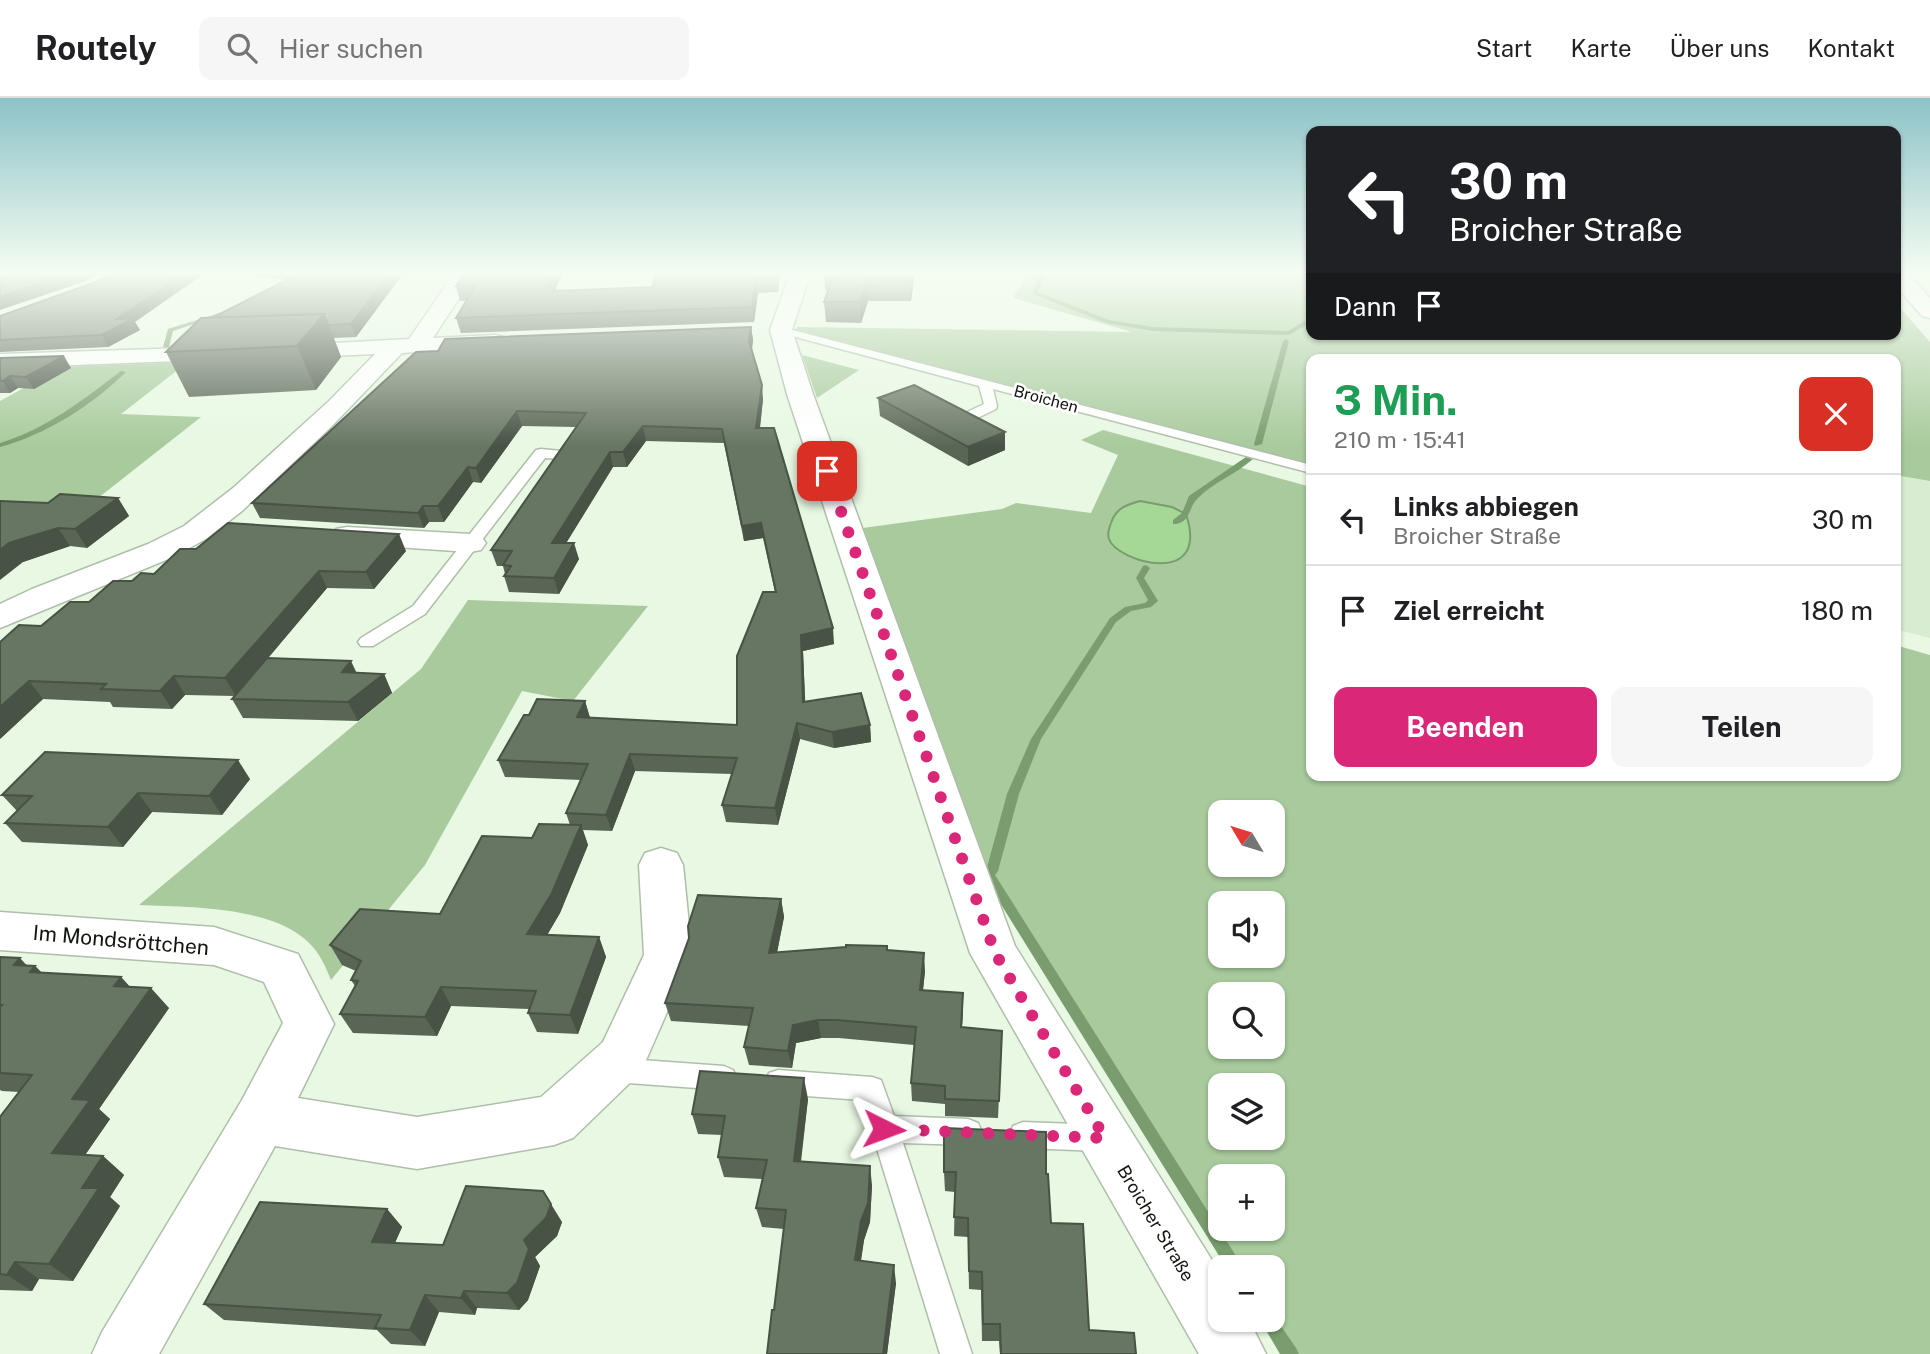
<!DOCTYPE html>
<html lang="de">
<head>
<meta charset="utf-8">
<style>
  body { margin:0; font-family:"Public Sans",sans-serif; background:#f6f6f6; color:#202124; height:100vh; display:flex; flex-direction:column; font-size:26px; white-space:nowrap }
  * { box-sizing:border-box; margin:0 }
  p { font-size:23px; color:#757577 }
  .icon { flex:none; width:38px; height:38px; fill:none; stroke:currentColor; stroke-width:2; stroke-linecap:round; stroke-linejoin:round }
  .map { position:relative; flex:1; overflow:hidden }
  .side { position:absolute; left:1306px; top:256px; width:595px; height:427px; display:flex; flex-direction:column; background:#fff; border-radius:14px; box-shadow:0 2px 5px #0004 }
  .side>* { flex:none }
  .banner { position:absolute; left:1306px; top:28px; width:595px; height:214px; border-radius:14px; box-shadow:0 2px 5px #0004; background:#202124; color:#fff; overflow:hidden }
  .needle { width:46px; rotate:308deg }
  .fabs { position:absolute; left:1208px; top:702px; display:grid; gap:14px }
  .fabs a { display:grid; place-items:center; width:77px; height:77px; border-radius:14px; background:#fff; box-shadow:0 2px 5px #0004; font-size:35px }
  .pin { position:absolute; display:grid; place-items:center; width:60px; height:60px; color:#fff; margin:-30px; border-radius:14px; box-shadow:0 4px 10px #0006 }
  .me { position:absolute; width:77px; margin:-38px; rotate:93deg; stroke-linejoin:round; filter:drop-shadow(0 0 5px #0008) }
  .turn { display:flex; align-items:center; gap:24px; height:147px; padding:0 28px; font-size:32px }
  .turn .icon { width:91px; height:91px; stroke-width:2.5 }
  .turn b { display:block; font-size:49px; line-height:60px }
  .then { display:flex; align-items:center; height:66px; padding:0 28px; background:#0003; gap:14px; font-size:26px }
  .round { display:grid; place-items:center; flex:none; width:74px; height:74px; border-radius:14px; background:#f6f6f6 }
  .headline { display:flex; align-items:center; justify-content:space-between; height:119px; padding:0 28px }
  h1 { font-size:42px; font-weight:700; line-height:52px; color:#1e9e55 }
  .button { display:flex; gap:14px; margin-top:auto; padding:14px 28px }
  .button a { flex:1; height:80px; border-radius:14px; background:#db2777; color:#fff; font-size:28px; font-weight:700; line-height:80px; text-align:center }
  .button a+a { background:#f6f6f6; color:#202124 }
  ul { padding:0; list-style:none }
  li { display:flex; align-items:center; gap:21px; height:91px; padding:0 28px; border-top:2px solid #e0e0e0 }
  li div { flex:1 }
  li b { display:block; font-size:26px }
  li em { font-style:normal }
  header { display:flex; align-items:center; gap:42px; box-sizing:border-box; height:98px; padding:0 35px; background:#fff; border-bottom:2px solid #e0e0e0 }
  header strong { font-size:33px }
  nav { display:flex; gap:38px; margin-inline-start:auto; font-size:24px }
  .search { width:490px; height:63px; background:#f6f6f6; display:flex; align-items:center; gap:18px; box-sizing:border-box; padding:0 24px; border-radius:14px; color:#757577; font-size:26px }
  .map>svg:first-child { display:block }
</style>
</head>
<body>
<header>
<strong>Routely</strong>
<div class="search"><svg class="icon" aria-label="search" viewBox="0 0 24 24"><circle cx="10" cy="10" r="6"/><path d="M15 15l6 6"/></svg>Hier suchen</div>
<nav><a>Start</a><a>Karte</a><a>Über uns</a><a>Kontakt</a></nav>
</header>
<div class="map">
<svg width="1930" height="1256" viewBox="0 0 1930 1256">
  <rect width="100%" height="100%" fill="#e8f8e3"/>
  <!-- built -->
  <path fill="#d7ecd1" d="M1895,377l35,6v157l-35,-9z"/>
  <!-- green -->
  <g fill="#a8ca9d" fill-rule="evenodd">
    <path d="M1029,173h282v63h584v-32l35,40v139l-35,-6v-116h-584v113l-517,-138 3,-7 335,5 -119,-34z"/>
    <path d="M802,257l57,15 -42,28z"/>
    <path d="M188,264l-67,52 80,3 -122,96 -79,-5v-107l62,-34z"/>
    <path d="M1103,332l208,57v288h584v-130l35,10v699h-640l-22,-34h4v-53h-37l-251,-400 -121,-339 139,-19 14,-6 75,10 27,-58 -37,-15zM1220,714h52v52h-52zM1220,805h52v53h-52zM1220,896h52v52h-52zM1220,987h52v53h-52zM1220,1078h52v52h-52z"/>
    <path d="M468,502l180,6 -75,95 -51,-10 -97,174 -94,115c-5,-12 -10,-24 -19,-34 -35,-40 -123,-39 -173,-41l282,-236z"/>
  </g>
  <!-- water -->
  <path fill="#a5d796" stroke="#799d6e" stroke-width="2" d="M1140,403l32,6 14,7c25,75 -69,48 -77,25 -2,-5 0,-11 2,-16 5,-15 15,-18 29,-22z"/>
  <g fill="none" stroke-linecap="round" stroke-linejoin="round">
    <!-- stream -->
    <g fill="#799d6e" fill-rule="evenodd">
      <path d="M1040,173h6l-8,21 71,28 44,7 135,4 23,-14v5l-22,13 -136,-4 -47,-8 -73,-29z"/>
      <path d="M225,213l5,1 -57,19 -4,16 -3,2 -3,-2 5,-18z"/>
      <path d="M1286,241l3,2 -27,103 -7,2 -1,-2 29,-103z"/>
      <path d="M121,273l5,1c-35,34 -79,62 -126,75v-4c46,-14 83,-43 121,-72z"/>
      <path d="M1246,359l7,2c-17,15 -39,23 -55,39 -10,9 -7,26 -25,26v-4l9,-7 7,-17z"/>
      <path d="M1146,467l4,3 -6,10 14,23 -7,6 -20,4 -15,11 -75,117 -22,55 -21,77 -3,4 248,392h-17l-242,-390 3,-4 -1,-2 21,-77 24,-55 79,-121 15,-11 20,-4 3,-3 -12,-22 7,-12z"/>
      <path d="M1272,1215l24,35 3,6h-19l-20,-34h12z"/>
    </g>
    <defs>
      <g id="service">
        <path d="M781,229l530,138v8l-318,-84 4,17 -1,3 -29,14h-10v-6l27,-13 -5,-18 -202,-54v-4z"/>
        <path d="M541,351l21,2 7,4 -7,4 -17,-1 -120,156 -52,32h-12l-3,-4 3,-4 52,-32 123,-156z"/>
        <path d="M614,960l110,8 9,4 4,8 -4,8 -9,4 -110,-8 -9,-4 -4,-8 4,-8z"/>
        <path d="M778,972l94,7 9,3 13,36 74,3 10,4 4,9 -4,9 -10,4 -65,-2 69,211h-32l-78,-254 -84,-6 -9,-3 -4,-9 4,-9z"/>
        <path d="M1023,1024l78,3 10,4 4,9 -4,9 -10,4 -78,-3 -10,-4 -4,-9 4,-9z"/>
      </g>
      <g id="minor">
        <path d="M456,173h21l-44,67 62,-3 8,2 4,5 -4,5 -101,6 -70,73 -90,85 -36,28 -35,19 -171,70v-24l32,-15 116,-45 36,-18 49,-38 96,-87 46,-47 -89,4 -8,-2 -4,-5 4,-5 131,-7z"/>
        <path d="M791,173h20l-19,59 21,64 202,552 205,327v47h29l17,34h-67l-229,-401 -183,-559 -17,-64z"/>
        <path d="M219,249l8,2 4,5 -4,5 -227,9v-14z"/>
        <path d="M347,429l123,7 11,2 5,7 -5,7 -11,2 -134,-9 -4,-7 4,-7z"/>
        <path d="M661,750l16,5 6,12 9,90 -45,103 -8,16 -66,64 -19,7 -137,24 -142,-23 -116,208h-67l10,-22 140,-232 41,-77 -19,-41 -50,-17 -214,-15v-38l214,15 84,27 36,70 -36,74 119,19 124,-20 62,-55 41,-87 -5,-90 6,-12z"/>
      </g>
      <path id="motorway" d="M1895,173h11l24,27v20l-8,-2 -27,-31z"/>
    </defs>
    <!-- service casing -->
    <use href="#service" stroke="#afbeaa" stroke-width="3"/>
    <!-- minor casing -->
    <use href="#minor" stroke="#afbeaa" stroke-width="3"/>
    <!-- motorway casing -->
    <use href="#motorway" stroke="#afbeaa" stroke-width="3"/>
    <!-- service -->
    <use href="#service" fill="#fff" fill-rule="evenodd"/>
    <!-- minor -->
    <use href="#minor" fill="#fff" fill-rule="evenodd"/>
    <!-- motorway -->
    <use href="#motorway" fill="#fff" fill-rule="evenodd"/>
  </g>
  <!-- wall -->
  <g fill="#596555">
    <path d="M255,173h150l-49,66 -22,1 7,19 -25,33 -127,7 -23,-45 46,-34 75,-38 -30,-4z"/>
    <path d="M466,173l90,17 1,3 96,-4 2,-16h125l-2,21 -20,1 -4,29 -293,11 -5,-15 11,-17h-7l-4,-15z"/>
    <path d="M824,173h91l-4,30h-43l-7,22 -35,-1 -2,-20 4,-12h-3z"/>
    <path d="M0,218l135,6 5,8 -32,17 -108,5z"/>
    <path d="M751,229l2,13 -1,10 11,49 -3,29 74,216 -31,7 2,51 65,23 1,17 -37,6 -34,-9 -22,86 -52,-3 -4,-17 10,-31 -97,-3 -23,60 -29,-1 5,15 -28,68 -13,22 52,2 7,20 -28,77 -41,-2 -9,-19 1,-4 -78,-3 -14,30 -84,-3 -13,-19 15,-28 -4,-6 5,-9 -14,-6 -12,-20 110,-31 92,-76 38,-13 -4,-12 15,-33 -76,-3 -7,-17 31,-45 56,-14 5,17 147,7 38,-133 -12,-54 -19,3 -20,-98 -78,-2 -19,26h-14l-47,76 13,16 -20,35 -50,-2 -5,-16 1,-2 -2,-8h-6l-6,-16 85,-123 -54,-1 -41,57 -8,-1 -29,40h-15l-5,6 -164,-10 -8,-15 186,-152z"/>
    <path d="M0,260l71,10 -37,21 -16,-1 -8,5h-10z"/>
    <path d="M878,300l127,34v18l-37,16 -88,-50z"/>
    <path d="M118,400l11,18 -42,32 -17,-2 -47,16 25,-59z"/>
    <path d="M406,453l-32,38 -47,-1 -59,70 89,15 27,1 8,19 -34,28 -115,-3 -11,-19 3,-3 -50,-1 -13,14 -59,-2 -3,-5 -67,-3 -43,40 41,-113 91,-45 22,-7z"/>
    <path d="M250,681l-28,36 -70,-3 -29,35 -101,-5 -17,-19 12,-12 -15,-16z"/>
    <path d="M781,801l3,18 -7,36 110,-3 38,21 -2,19 40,3 -1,34 40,4 -4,87 -53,-2v-12l-33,-3 -1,-18 3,-38 -75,-7h-18l-25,5 -4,25 -43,-3 -5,-18 5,-21 -78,-5 -6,-18z"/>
    <path d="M0,859l27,8 8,1 7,7 79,4 9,10 39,21 -70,101 11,10 -25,36 18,1 21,19 -14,22 10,9 -47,75 -34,-2 -7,12 -32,-1v-174l19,-24 -17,-1 -2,-1z"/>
    <path d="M808,1001l-7,63 71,23 -2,37 -6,18 -3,21 35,22 -9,71h-120l7,-44 10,-81 -22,-2 -6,-19 6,-29 -38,-2 -6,-20 4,-22 -24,-1 -6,-20z"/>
    <path d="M944,1074l102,2 5,49 38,107 47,24h-136l-1,-13h-17l-1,-51 -12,-1 -1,-52 -14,-1 1,-44 -10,-1z"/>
    <path d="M387,1111l15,18 -7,16 48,2 119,-23 -5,14 -22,21 5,9 -12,34 -9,10 -42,-2 -2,7 -36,-3 -14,34 -34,-2 -14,-14 -153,-10 -20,-16z"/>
  </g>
  <!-- shaded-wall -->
  <g fill="#485245">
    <path d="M75,173h28l-20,11 -83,28v-13z"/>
    <path d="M187,173h21l-73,51 5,8 -32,17 -6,-12 15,-16z"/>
    <path d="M392,173h13l-49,66 -5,-13z"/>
    <path d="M553,173h11l-8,17 3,13 -13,-15z"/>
    <path d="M777,173h3l-2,21 -1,-15z"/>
    <path d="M912,173h3l-4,30 -1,-20z"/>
    <path d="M756,180l2,15 -4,29 -2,-15z"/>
    <path d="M867,182l1,21 -7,22 -1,-21z"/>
    <path d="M324,216l17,43 -25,33 -19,-44z"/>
    <path d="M751,229l2,13 -2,15 -2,-14z"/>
    <path d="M64,258l7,12 -37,21 -8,-12z"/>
    <path d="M10,278l8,12 -8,5 -7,-12z"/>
    <path d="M762,287l1,14 -5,44 -2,-15z"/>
    <path d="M517,313l5,15 -41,57 -5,-15z"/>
    <path d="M643,328l3,15 -19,26 -4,-15z"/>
    <path d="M1005,334v18l-37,16v-19z"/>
    <path d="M610,354l3,15 -56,91 -5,-15z"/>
    <path d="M468,369l5,15 -29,40 -6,-16z"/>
    <path d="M118,400l11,18 -42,32 -12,-19z"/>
    <path d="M423,408l6,16 -5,6 -6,-15z"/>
    <path d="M761,425l2,15 -19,3 -2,-15z"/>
    <path d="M58,430l12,18 -47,16 -23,18v-30l9,-7z"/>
    <path d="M399,436l7,17 -32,38 -8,-17z"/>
    <path d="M574,445l5,16 -20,35 -5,-16z"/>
    <path d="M319,473l8,17 -91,108 -11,-18z"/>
    <path d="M833,530l1,16 -31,7 3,68 -3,-17 -2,-67z"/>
    <path d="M351,563l9,19 -18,-8z"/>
    <path d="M384,576l8,19 -34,28 -10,-19z"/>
    <path d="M174,578l11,19 -13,14 -12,-18z"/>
    <path d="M29,583l14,18 -43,40v-32z"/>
    <path d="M585,603l5,17 -13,-1z"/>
    <path d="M797,625l3,16 -22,86 -3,-17z"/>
    <path d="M870,627l1,17 -37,6 -2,-16z"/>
    <path d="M630,656l5,17 -23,60 -6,-16z"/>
    <path d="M238,662l12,19 -28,36 -13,-19z"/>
    <path d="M138,695l14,19 -29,35 -15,-20z"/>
    <path d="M581,727l7,20 -28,68 -24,41 -9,-20z"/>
    <path d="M781,801l3,18 -11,55 -4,-19z"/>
    <path d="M599,839l7,20 -28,77 -8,-19z"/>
    <path d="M924,855l1,18 -4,37 -1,-18z"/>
    <path d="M20,860l11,12 4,-4 20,20 -41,-21z"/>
    <path d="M121,879l18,20 -25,-11z"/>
    <path d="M441,889l10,19 -14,30 -12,-19z"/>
    <path d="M151,890l18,20 -70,101 11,10 -36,52 -22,-18 20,-54z"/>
    <path d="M963,895v19l-2,33v-18z"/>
    <path d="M818,922l3,18 -25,5 -4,25 -4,-17 5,-26z"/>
    <path d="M804,980l4,21 -10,82 -4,-20z"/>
    <path d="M103,1058l21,19 -14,22 10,9 -47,75 -24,-17 33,-76z"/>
    <path d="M870,1068l2,19 -2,37 -6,18 -6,38 -3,-18z"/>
    <path d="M551,1106l11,18 -5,14 -22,21 5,9 -12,34 -9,10 -12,-17 17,-53z"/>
    <path d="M387,1111l15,18 -15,33 -15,-18z"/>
    <path d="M15,1164l24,17 -7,12 -25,-16z"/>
    <path d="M894,1167l2,18 -9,71h-4z"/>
    <path d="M464,1193l13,17 -2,7 -14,-17z"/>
    <path d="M425,1197l14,17 -14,34 -15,-16z"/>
  </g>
  <!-- building -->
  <g fill="#677563" stroke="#485245" stroke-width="2">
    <path d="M0,173h75l-75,26z"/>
    <path d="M119,173h68l-70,48 17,-1 -32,17 -102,5v-24l93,-33z"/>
    <path d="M304,173h88l-41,53 -23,1 -4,-11 -112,4z"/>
    <path d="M466,173h87l-7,15h9l-2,5 100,-4 2,-16h122v6l-21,1 -4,29 -296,11 20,-33 -20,1z"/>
    <path d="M835,173h77l-2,10 -43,-1 -7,22h-36z"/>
    <path d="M324,216l-27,32 -131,6 35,-34z"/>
    <path d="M751,229l-2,14 13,44 -6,43h18l59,200 -32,7 2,67 58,-9 9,32 -38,7 -35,-9 -22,85 -53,-3 15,-47 -107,-4 -24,61 -40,-2 22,-49 -90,-4 26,-45h5l8,-16 48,2 -8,16 160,8v-69l26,-64h13l-15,-69 -19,3 -20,-97 -79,-3 -20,26h-13l-58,91h22l-20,35 -50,-2 7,-10 -8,-1 9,-14 -21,-1 95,-137 -69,-2 -41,57 -8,-1 -30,39h-15l-5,7 -166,-10 164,-151 22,-1 7,-12z"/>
    <path d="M64,258l-38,21 -16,-1 -7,5h-3v-23z"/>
    <path d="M914,287l91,47 -37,15 -90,-49z"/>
    <path d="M60,396l58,4 -43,31 -17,-1 -49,15 -9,7v-49l48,2z"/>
    <path d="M228,425l171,11 -33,38 -47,-1 -94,107 -51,-2 -14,15 -59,-2 5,-5 -77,-3 -29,26v-65l19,-17 22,1 29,-24h19l24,-21h19l9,-8 13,1 26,-25h16z"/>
    <path d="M267,560l84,3 -9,11 42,2 -36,28 -116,-3z"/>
    <path d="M45,654l193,8 -29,36 -71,-3 -30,34 -103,-4 27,-27 -30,-1z"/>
    <path d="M539,726l42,1 -29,68 -25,41 72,3 -29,78 -42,-2 8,-22 -95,-4 -16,30 -85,-3 18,-33 -7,-1 10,-19 -31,-16 30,-36 80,5 42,-78 50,2z"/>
    <path d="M698,797l83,4 -12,54 77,-6v-2l41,1v4l37,3 -4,37 43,3 -2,34 41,4 -3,70 -54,-2v-13l-34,-3 5,-56 -79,-7h-19l-25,5 -5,26 -44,-4 9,-39 -88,-5 24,-65 -1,-12z"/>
    <path d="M0,859l20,1 -6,7 21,1 -5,6 91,5 -7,9 37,2 -79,111 18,1 -38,53 51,3 -21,32h17l-50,76 -34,-2 -8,13 -7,-1v-157l32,-42 -32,-2v-66l2,-2h-2z"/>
    <path d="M700,973l104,7 -10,83 76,5 -2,37 -7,18 -6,39 39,5 -11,89h-116l5,-44h2l12,-100 -30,-2 11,-48 -49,-3 7,-41 -33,-2z"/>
    <path d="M944,1030l102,4v42h2l3,49 32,1 6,106 45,3 2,21h-135l-1,-30h-17l-1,-52 -13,-1 -1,-53 -14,-1 2,-45h-12z"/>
    <path d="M466,1088l77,5 8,13 -5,14 -22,22 5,9 -12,34 -10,10 -43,-2 -3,7 -36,-3 -15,35 -35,-2 6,-13 -177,-11 56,-102 127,7 -15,33 71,3z"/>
  </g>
  <!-- sky -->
  <linearGradient id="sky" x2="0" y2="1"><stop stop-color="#8dc2c7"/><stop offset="0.5" stop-color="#f5fcf2"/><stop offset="1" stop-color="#f5fcf2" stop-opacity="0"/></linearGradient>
  <rect width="1930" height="349" fill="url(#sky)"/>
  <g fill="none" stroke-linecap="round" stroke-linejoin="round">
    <!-- route -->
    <path stroke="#db2777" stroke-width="12" stroke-dasharray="0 21.6" d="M827,373l168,482 110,185 -221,-9"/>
  </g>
  <g text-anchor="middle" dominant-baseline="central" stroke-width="5" stroke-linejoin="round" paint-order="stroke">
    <!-- far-street labels -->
    <g font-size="16" fill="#11160f" stroke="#fff">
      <text transform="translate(1046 301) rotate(15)">Broichen</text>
    </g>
    <!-- street labels -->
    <g font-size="18" fill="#11160f" stroke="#fff">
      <text transform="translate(1156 1125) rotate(59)">Broicher Straße</text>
    </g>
    <!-- near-street labels -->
    <g font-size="21" fill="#11160f" stroke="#fff">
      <text transform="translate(121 842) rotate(5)">Im Mondsröttchen</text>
    </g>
  </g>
</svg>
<div class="fabs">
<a><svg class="needle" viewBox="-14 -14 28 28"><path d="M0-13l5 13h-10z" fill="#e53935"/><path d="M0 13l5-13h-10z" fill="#757577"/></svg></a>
<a><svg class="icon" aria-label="sound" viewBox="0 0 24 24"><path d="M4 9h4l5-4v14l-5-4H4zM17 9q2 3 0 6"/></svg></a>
<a><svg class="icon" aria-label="search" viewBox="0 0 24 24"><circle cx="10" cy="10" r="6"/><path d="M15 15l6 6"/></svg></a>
<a><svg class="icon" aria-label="layers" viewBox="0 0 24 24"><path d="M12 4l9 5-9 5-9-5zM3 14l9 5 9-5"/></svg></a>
<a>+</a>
<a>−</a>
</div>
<div class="pin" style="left:827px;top:373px;background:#d93025"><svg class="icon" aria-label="arrive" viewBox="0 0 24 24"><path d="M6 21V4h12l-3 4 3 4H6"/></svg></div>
<svg class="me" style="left:884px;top:1031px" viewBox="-20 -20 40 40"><path d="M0-17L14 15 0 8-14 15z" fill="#db2777" stroke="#fff" stroke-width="4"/></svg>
<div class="banner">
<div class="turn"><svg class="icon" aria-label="left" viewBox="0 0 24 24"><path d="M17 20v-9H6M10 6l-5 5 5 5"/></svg><div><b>30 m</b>Broicher Straße</div></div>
<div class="then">Dann<svg class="icon" aria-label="arrive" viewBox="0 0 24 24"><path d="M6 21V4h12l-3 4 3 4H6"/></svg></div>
</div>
<section class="side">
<div class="headline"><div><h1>3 Min.</h1><p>210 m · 15:41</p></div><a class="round" style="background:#d93025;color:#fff"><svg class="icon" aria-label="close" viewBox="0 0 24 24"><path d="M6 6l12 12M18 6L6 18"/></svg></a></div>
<ul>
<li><svg class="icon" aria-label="left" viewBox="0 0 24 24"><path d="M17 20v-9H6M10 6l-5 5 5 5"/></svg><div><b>Links abbiegen</b><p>Broicher Straße</p></div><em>30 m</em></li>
<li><svg class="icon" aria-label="arrive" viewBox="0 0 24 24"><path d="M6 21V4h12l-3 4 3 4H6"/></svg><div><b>Ziel erreicht</b></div><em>180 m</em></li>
</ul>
<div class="button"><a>Beenden</a><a>Teilen</a></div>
</section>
</div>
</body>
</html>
